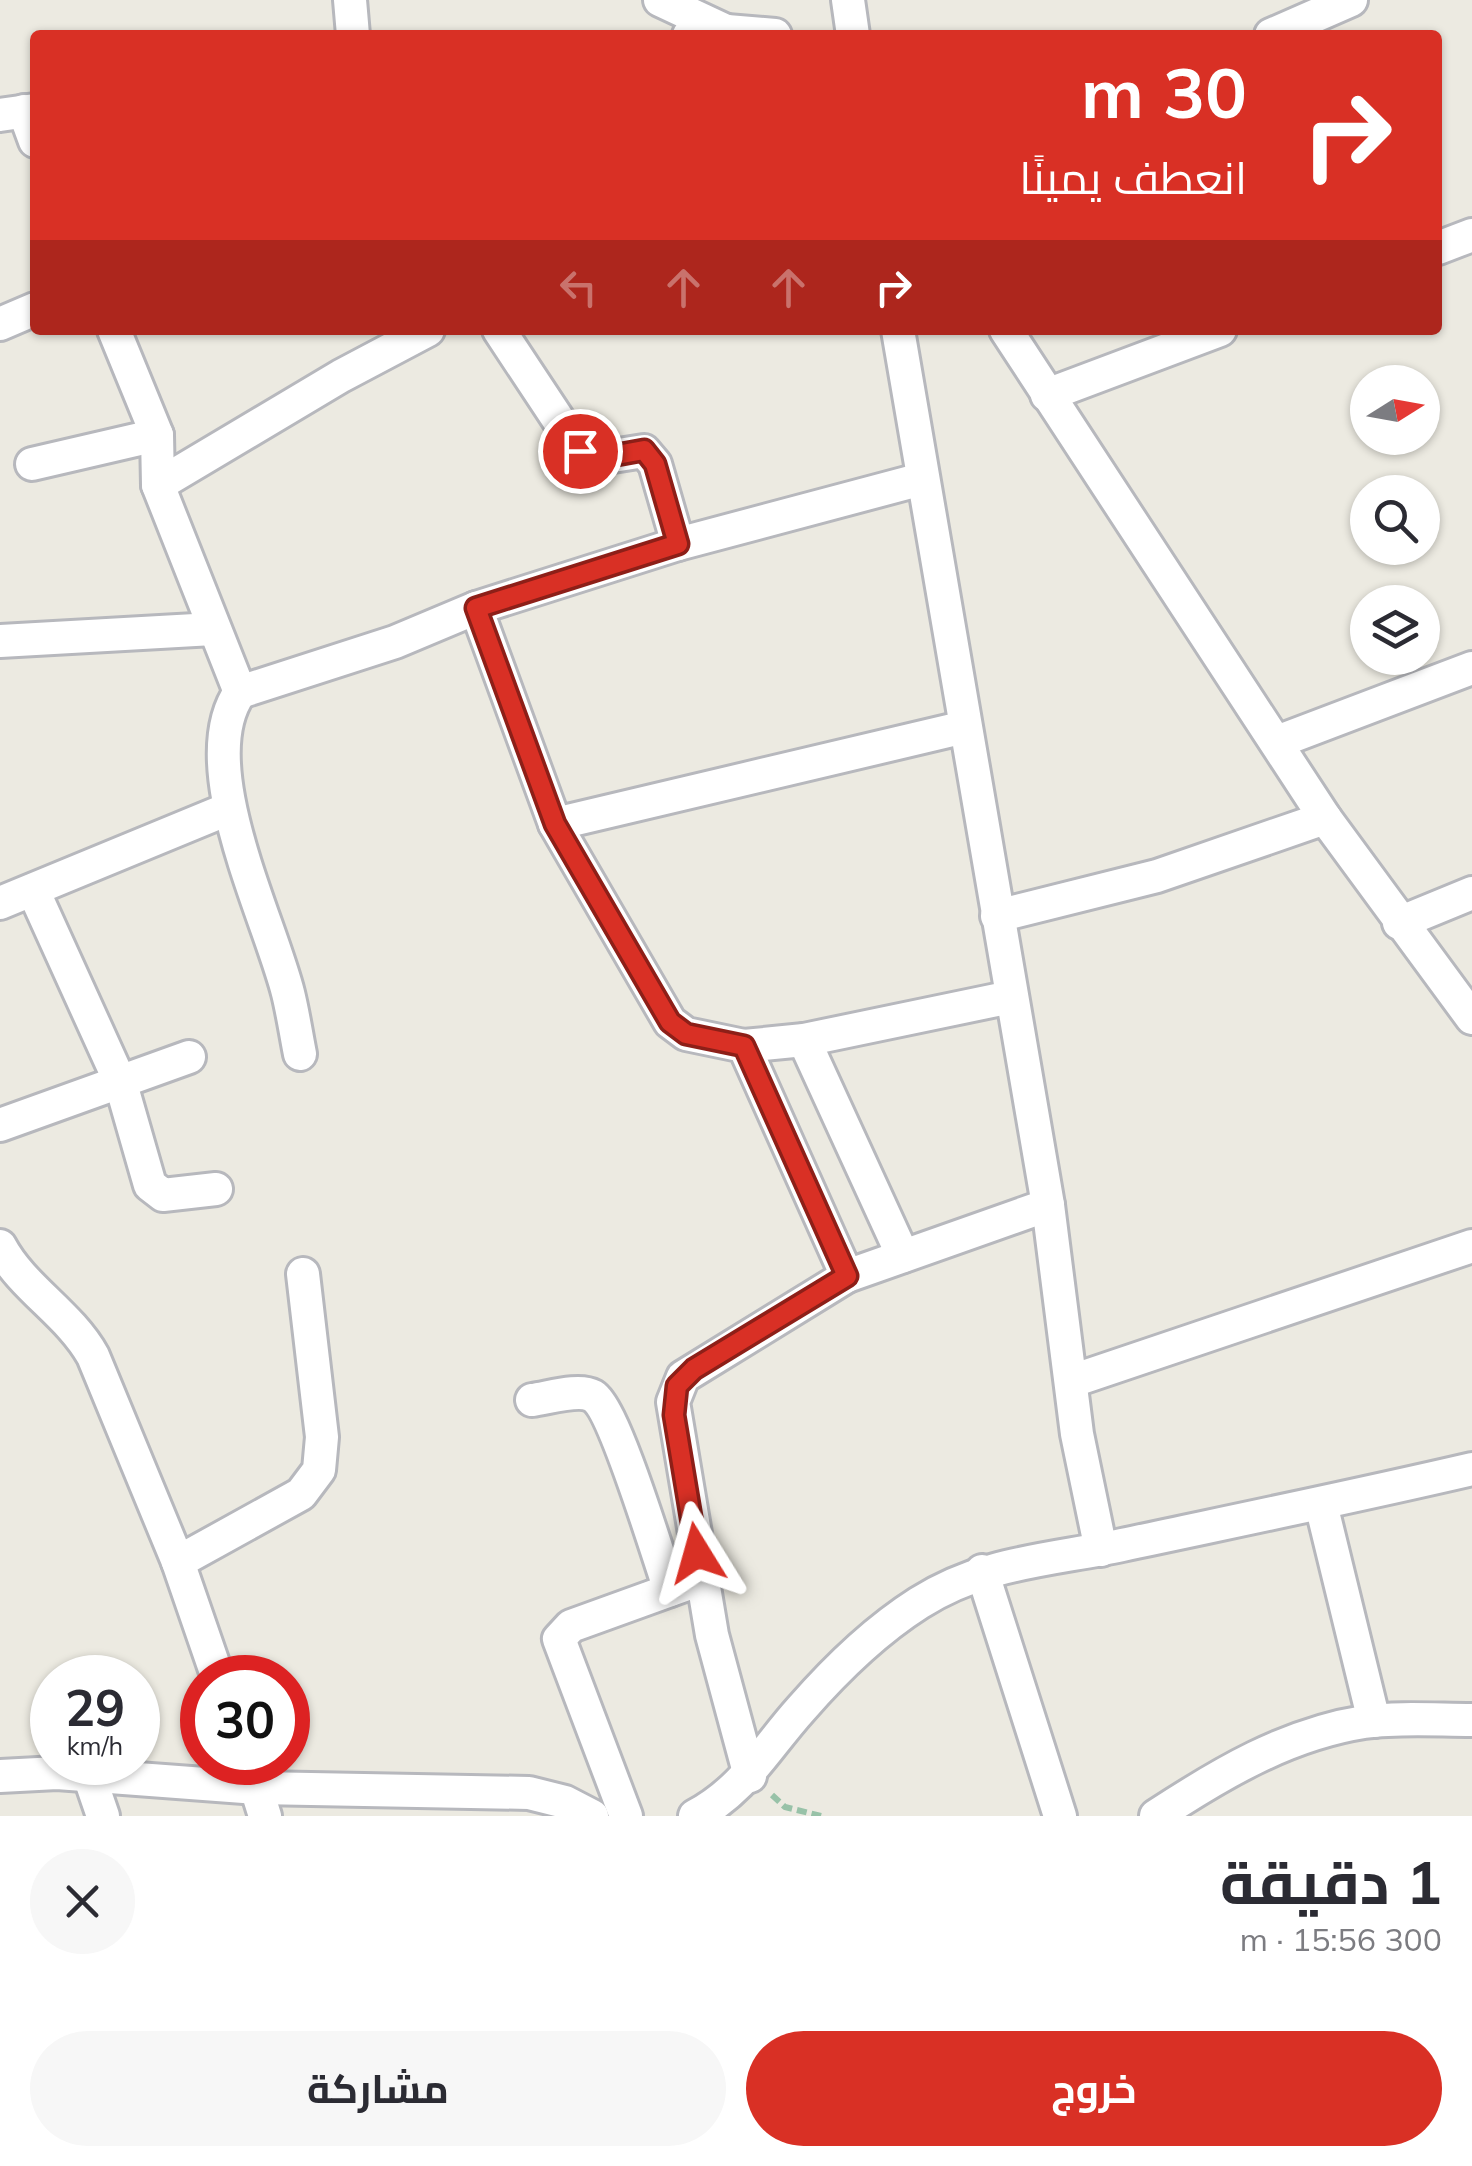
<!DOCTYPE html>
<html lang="ar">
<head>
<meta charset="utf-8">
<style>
  body { margin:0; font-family:Mulish,Cairo,sans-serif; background:#f7f7f7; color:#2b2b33; direction:rtl; height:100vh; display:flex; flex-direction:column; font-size:38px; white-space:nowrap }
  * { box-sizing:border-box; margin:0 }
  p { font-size:32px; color:#7c7c81 }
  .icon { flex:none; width:55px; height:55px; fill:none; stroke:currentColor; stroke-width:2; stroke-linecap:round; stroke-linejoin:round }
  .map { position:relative; height:1816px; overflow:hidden; direction:ltr }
  .sheet { display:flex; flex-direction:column; background:#fff; flex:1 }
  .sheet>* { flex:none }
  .top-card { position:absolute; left:30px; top:30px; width:1412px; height:305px; border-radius:10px; box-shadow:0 2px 8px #0004; direction:rtl; background:#d93025; color:#fff; overflow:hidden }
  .needle { width:65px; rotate:79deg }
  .fabs { position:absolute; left:1350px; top:365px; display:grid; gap:20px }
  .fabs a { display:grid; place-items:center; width:90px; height:90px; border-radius:50%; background:#fff; box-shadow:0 2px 8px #0004; font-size:50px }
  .speed { position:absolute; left:30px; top:1655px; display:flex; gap:20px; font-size:50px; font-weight:700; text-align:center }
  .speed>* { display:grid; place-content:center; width:130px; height:130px; border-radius:50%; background:#fff; box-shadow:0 2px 8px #0004; line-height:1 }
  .speed small { font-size:25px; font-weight:400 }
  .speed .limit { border:15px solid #d22; background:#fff; color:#111 }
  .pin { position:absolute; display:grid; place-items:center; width:85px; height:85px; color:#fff; margin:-42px; border:5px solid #fff; border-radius:50%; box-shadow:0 2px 10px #0007 }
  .me { position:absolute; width:110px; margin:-55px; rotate:352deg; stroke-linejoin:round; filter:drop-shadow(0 0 8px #0008) }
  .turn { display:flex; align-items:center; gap:35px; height:210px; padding:0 30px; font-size:45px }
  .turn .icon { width:130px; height:130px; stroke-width:2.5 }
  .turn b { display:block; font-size:70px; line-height:85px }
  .lanes { display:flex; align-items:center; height:95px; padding:0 30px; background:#0003; justify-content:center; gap:50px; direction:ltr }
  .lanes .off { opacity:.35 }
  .round { display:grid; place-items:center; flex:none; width:105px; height:105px; border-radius:52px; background:#f7f7f7 }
  .summary { display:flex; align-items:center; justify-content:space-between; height:170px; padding:0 30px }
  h1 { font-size:60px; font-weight:700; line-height:75px }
  .button { display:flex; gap:20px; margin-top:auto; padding:20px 30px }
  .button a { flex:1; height:115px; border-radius:60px; background:#d93025; color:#fff; font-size:40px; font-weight:700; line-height:115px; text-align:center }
  .button a+a { background:#f7f7f7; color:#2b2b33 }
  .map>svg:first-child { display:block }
</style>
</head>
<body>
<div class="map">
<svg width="1472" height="1816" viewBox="0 0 1472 1816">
  <rect width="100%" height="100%" fill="#eceae1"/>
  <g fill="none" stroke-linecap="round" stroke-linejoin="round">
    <defs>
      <g id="minor">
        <path d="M350,0l3,35"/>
        <path d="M660,0l64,30"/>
        <path d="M848,0l5,35"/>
        <path d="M689,35l38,-4 48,4"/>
        <path d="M1271,35l80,-35"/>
        <path d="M24,111l11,30"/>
        <path d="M0,115l35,-5"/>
        <path d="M1438,248l34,-13"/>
        <path d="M0,324l35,-15"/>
        <path d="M114,330l43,105 1,50 82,207c-50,71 29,225 48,301 5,20 8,41 12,61"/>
        <path d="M499,330l80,121 21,7 44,-7 11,13 23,80"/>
        <path d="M898,330l150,875 29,229 24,116"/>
        <path d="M1006,330l319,488 147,200"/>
        <path d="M1047,395l173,-65"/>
        <path d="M32,464l125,-29"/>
        <path d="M158,485l183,-109 87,-46"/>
        <path d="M476,608l79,216 115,198 16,12 58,12 103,230 201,-71"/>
        <path d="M0,641l213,-12"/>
        <path d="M240,692l155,-50 81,-34 202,-64 244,-65"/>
        <path d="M1277,742l195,-74"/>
        <path d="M555,824l410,-97"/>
        <path d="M33,890l88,194 29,101 13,10 53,-6"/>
        <path d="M0,903l228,-94"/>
        <path d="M997,916l160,-40 168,-58"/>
        <path d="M1399,923l73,-30"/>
        <path d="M804,1040l99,216"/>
        <path d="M744,1046l60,-6 207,-43"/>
        <path d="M0,1125l189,-68"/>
        <path d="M0,1246c23,43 69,67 93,110l85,206 40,116"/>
        <path d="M1072,1381l400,-135"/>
        <path d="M532,1400c16,-2 47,-12 61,-4 22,14 66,163 77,194"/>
        <path d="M1321,1504l53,217"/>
        <path d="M178,1562l123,-68 18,-24 3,-33 -19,-163"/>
        <path d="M982,1571l78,245"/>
        <path d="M248,1762l17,54"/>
        <path d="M89,1775l14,41"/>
        <path d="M0,1776l57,-3 201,15 271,5 36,9 27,14"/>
        <path d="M750,1776l-38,-141 -39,-233 10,-25 164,-101"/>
        <path d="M626,1816l-67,-177 12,-13 130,-47"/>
        <path d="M695,1816c49,-26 70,-67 106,-107 34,-39 74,-78 118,-106 64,-41 132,-43 203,-58 117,-25 234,-49 350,-76"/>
        <path d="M1156,1816c64,-42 131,-82 208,-94 35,-5 73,-2 108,-2"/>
      </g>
    </defs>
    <!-- minor casing -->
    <use href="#minor" stroke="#b7b8bd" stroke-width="38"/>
    <!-- path -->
    <path stroke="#98c2a8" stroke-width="6" stroke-dasharray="10 5" stroke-linecap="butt" d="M772,1795l13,12 36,9"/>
    <!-- minor -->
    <use href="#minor" stroke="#fff" stroke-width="32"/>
  </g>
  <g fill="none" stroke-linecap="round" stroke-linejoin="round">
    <defs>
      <path id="route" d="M580,451l20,7 44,-8 11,14 23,80 -202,64 79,216 115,198 16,12 58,12 103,230 -153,93 -17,17 -3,29 23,138"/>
    </defs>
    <!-- route casing -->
    <use href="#route" stroke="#8d1f18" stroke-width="25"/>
    <!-- route -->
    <use href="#route" stroke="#d93025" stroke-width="18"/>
  </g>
</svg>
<div class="fabs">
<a><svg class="needle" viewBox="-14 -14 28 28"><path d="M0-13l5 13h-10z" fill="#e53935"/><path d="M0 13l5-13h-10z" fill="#7c7c81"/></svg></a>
<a><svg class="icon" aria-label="search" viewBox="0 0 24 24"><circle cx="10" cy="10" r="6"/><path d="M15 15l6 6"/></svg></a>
<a><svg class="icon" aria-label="layers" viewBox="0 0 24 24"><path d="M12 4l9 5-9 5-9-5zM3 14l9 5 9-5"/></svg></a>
</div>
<div class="speed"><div>29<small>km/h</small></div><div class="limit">30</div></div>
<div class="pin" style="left:580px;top:451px;background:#d93025"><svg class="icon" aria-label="arrive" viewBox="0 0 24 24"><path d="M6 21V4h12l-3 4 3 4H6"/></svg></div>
<svg class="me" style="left:697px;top:1553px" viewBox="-20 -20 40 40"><path d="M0-17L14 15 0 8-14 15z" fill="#d93025" stroke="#fff" stroke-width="4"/></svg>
<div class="top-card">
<div class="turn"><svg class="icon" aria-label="right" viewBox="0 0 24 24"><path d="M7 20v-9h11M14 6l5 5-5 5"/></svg><div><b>30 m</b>انعطف يمينًا</div></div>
<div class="lanes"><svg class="icon off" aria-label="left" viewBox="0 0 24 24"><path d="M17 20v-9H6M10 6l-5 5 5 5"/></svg><svg class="icon off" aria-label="ahead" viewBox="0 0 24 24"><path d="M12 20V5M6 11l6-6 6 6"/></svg><svg class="icon off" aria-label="ahead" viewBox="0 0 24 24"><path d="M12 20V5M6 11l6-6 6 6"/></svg><svg class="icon" aria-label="right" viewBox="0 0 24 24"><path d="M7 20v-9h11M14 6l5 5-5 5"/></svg></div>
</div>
</div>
<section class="sheet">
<div class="summary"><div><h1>1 دقيقة</h1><p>300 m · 15:56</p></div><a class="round"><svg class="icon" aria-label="close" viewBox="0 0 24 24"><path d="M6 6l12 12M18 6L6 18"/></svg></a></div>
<div class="button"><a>خروج</a><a>مشاركة</a></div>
</section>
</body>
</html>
